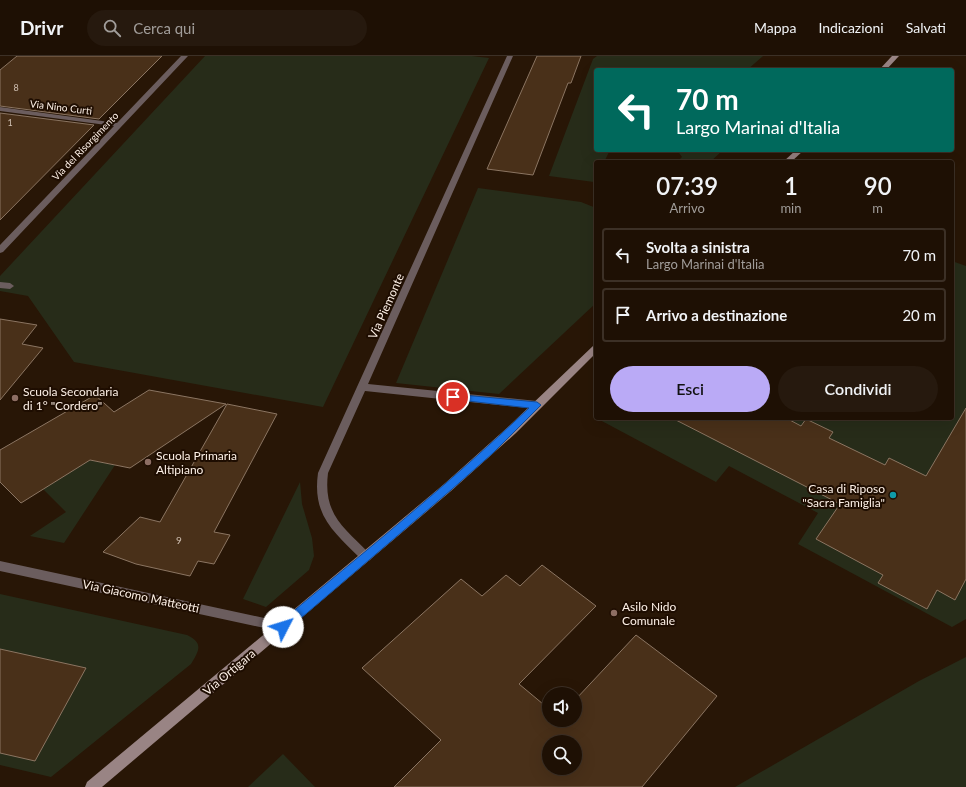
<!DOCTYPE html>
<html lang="it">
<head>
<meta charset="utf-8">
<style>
  body { margin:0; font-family:Lato,sans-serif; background:#26190e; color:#f1f3f6; height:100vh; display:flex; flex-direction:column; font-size:15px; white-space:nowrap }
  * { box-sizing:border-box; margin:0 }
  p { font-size:13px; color:#a19d9a }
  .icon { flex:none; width:22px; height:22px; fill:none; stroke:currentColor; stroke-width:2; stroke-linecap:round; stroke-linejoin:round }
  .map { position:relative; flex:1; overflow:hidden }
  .sheet { position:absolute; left:594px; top:104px; width:360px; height:260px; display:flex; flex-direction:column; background:#1e1004; border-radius:4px; box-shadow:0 4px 16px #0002,0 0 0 1px #3c3026 }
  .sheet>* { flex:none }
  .hud { position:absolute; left:594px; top:12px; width:360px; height:84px; border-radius:4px; box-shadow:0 4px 16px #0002,0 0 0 1px #3c3026; background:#00695c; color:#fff; overflow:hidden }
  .controls { position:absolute; left:542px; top:631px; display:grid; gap:8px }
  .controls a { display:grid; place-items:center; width:40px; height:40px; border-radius:50%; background:#1e1004; box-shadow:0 4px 16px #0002,0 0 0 1px #3c3026; font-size:20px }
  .pin { position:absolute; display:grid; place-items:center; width:34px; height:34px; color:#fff; margin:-17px; border:2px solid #fff; border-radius:50%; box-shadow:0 1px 4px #0007 }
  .me { position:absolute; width:44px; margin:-22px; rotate:50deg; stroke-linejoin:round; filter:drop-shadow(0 0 3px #0008) }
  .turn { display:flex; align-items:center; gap:14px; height:84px; padding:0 16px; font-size:18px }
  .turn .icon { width:52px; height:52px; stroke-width:2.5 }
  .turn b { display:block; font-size:28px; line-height:34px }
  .eta { display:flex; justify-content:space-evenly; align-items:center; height:68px; text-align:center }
  .eta b { font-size:24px; font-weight:600; line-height:28px }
  .primary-button { display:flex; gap:8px; margin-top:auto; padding:8px 16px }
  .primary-button a { flex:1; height:46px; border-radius:24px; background:#baaaf6; color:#111; font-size:16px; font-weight:600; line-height:46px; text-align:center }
  .primary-button a+a { background:#26190e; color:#f1f3f6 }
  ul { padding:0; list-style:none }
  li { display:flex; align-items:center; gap:12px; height:54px; margin:0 8px 6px; padding:0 8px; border:2px solid #3c3026; border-radius:4px }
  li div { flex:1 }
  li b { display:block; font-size:15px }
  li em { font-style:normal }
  header { display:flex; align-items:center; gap:24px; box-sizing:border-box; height:56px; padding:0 20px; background:#1e1004; border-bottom:1px solid #3c3026 }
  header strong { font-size:19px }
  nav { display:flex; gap:22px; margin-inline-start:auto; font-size:14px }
  .search { width:280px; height:36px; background:#26190e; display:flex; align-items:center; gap:10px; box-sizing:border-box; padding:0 14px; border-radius:22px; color:#a19d9a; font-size:15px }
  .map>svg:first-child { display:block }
</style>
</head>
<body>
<header>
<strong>Drivr</strong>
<div class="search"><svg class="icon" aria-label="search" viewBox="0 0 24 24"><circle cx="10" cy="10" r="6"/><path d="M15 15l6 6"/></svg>Cerca qui</div>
<nav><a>Mappa</a><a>Indicazioni</a><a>Salvati</a></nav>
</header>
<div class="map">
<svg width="966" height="731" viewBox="0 0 966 731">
  <rect width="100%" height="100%" fill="#281606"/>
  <!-- green -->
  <g fill="#272c19">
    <path d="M205,0h267l17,2 -166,349 -249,-45 -46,-66 -28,-5v-15z"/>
    <path d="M597,0h166l-16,14h-151v80h14l-6,12h-8v15l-2,5 -45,-6 44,-117z"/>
    <path d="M677,94h46l-13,12h-33l5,-5z"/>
    <path d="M478,132l103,14 15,6v95l-97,91 -103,-11z"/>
    <path d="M952,205l14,5v353l-14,8 -154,-83 20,-31 -89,-47 -13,16 -116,-62 2,-2h350z"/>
    <path d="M90,404l25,5 -51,78 -34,-7 36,-24 -23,-23z"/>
    <path d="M300,426l2,22 10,34 2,18 -5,14 -43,37 -23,-8z"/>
    <path d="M0,538l187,41c17,8 12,16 4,29l-140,113 -51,-12z"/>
    <path d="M966,601v130h-231l184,-106z"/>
    <path d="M283,698l32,33h-67z"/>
  </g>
  <!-- building -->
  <g fill="#493019" stroke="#8b7562" fill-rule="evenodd">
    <path d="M17,0h145l-63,63 -99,-13v-36z"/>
    <path d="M537,0h44l-10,27h-3l-35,92 -46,-6z"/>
    <path d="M0,57l94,12 -94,95z"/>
    <path d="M0,263l37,6 -15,19 21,4 -43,52z"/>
    <path d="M149,334l77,14 -96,64 -40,-8 -69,43 -21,-21v-32l95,-55 19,17z"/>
    <path d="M227,348l50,10 -63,118 16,3 -16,29 -16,-3 -8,15 -54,-12 -33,-12 37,-35 20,5z"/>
    <path d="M966,352v171l-11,21 -18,-10 -10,19 -49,-26 5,-8 -67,-36 24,-35 -168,-86h114l15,8 5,-7 27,13 -4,6 56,27 4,-7 37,18z"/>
    <path d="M542,509l54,41 -77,78 30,25v11h26v-20l61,-65 81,61 -75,91h-248l47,-47 -79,-72 99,-89 21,17 24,-21 14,11zM549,686h26v26h-26z"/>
    <path d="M0,593l86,19 -51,93 -35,-8z"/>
  </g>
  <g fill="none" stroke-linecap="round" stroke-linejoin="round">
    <!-- lane -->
    <path fill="#6b5d5e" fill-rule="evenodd" d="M0,226l10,1 4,3 -4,3 -10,-1z"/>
    <!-- street -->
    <g fill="#6b5d5e" fill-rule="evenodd">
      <path d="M181,0h7l-185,196 -3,1v-8l114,-119 -114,-15v-4l117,16z"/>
      <path d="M507,0h6l-145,328 169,17 5,4 -5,4 -172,-18 -37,82c-5,41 15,54 42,81l2,3 -2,3 -4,2 -4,-2c-28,-28 -50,-44 -44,-87z"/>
      <path d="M0,505l283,61 4,1 2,4 -2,4 -4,1 -283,-61z"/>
    </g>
    <!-- secondary -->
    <g fill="#998484" fill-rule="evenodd">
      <path d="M892,0h7l-13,14h-7z"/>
      <path d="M796,94h8l-13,12h-8z"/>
      <path d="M596,289v8l-80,80 -65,58 -349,296h-17l2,-5 356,-297 65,-58 85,-81z"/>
    </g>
  </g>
  <!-- route -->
  <path fill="#1a73e8" stroke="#114b97" d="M453,338l84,8 4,3 -48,48 -42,37 -164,140 -4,2 -4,-2 -2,-3 2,-4c84,-70 170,-139 250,-215l-79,-9 -2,-2 2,-2z"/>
  <!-- markers -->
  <g fill="#8d6e63" stroke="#1e0d01" stroke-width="1.5">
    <circle cx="15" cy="342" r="4"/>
    <circle cx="148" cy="406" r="4"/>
    <circle cx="614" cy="557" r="4"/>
  </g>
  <circle fill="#0f9aa8" stroke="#1e0d01" stroke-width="1.5" cx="893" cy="439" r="4"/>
  <g text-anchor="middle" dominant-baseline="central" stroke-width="4" stroke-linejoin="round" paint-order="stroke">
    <!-- far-number labels -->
    <g font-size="9" fill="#d0c0b3">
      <text x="16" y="31">8</text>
      <text x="10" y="66">1</text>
    </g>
    <!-- far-street labels -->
    <g font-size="10" fill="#fdf0e6" stroke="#1e0d01">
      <text transform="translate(61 51) rotate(7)">Via Nino Curti</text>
      <text transform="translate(85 90) rotate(-46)">Via del Risorgimento</text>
    </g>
    <!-- number labels -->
    <g font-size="10" fill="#d0c0b3">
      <text x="179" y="484">9</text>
    </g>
    <!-- street labels -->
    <g font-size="12" fill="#fdf0e6" stroke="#1e0d01">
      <text transform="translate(386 250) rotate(-66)">Via Piemonte</text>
      <text transform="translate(141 540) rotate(12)">Via Giacomo Matteotti</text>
      <text transform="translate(229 616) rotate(-40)">Via Ortigara</text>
    </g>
    <!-- poi labels -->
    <g font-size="12" fill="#fdf0e6" stroke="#1e0d01" text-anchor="start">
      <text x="23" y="335">Scuola Secondaria<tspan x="23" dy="14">di 1° "Cordero"</tspan></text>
      <text x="156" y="399">Scuola Primaria<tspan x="156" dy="14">Altipiano</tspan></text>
      <text x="885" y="432" text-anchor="end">Casa di Riposo<tspan x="885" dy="14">"Sacra Famiglia"</tspan></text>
      <text x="622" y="550">Asilo Nido<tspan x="622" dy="14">Comunale</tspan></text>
    </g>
  </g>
</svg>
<div class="controls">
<a><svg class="icon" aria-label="sound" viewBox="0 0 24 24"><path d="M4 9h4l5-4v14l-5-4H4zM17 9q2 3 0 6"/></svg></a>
<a><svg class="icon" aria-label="search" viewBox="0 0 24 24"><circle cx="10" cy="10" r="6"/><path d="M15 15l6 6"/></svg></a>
</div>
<div class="pin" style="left:453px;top:341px;background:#d93025"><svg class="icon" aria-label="arrive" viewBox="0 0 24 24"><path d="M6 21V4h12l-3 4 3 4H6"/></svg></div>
<svg class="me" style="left:283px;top:571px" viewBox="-20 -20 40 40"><circle r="19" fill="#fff"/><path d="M0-13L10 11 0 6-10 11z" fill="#1a73e8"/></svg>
<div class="hud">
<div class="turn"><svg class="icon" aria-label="left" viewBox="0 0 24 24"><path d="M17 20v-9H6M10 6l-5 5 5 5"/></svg><div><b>70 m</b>Largo Marinai d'Italia</div></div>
</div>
<section class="sheet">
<div class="eta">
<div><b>07:39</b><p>Arrivo</p></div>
<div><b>1</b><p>min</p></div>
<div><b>90</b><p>m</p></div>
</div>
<ul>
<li><svg class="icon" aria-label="left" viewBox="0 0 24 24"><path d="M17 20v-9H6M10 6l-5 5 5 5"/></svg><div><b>Svolta a sinistra</b><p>Largo Marinai d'Italia</p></div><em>70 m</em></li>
<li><svg class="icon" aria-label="arrive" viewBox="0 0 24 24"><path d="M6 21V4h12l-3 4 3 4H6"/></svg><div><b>Arrivo a destinazione</b></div><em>20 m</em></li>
</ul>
<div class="primary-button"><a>Esci</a><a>Condividi</a></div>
</section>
</div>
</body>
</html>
